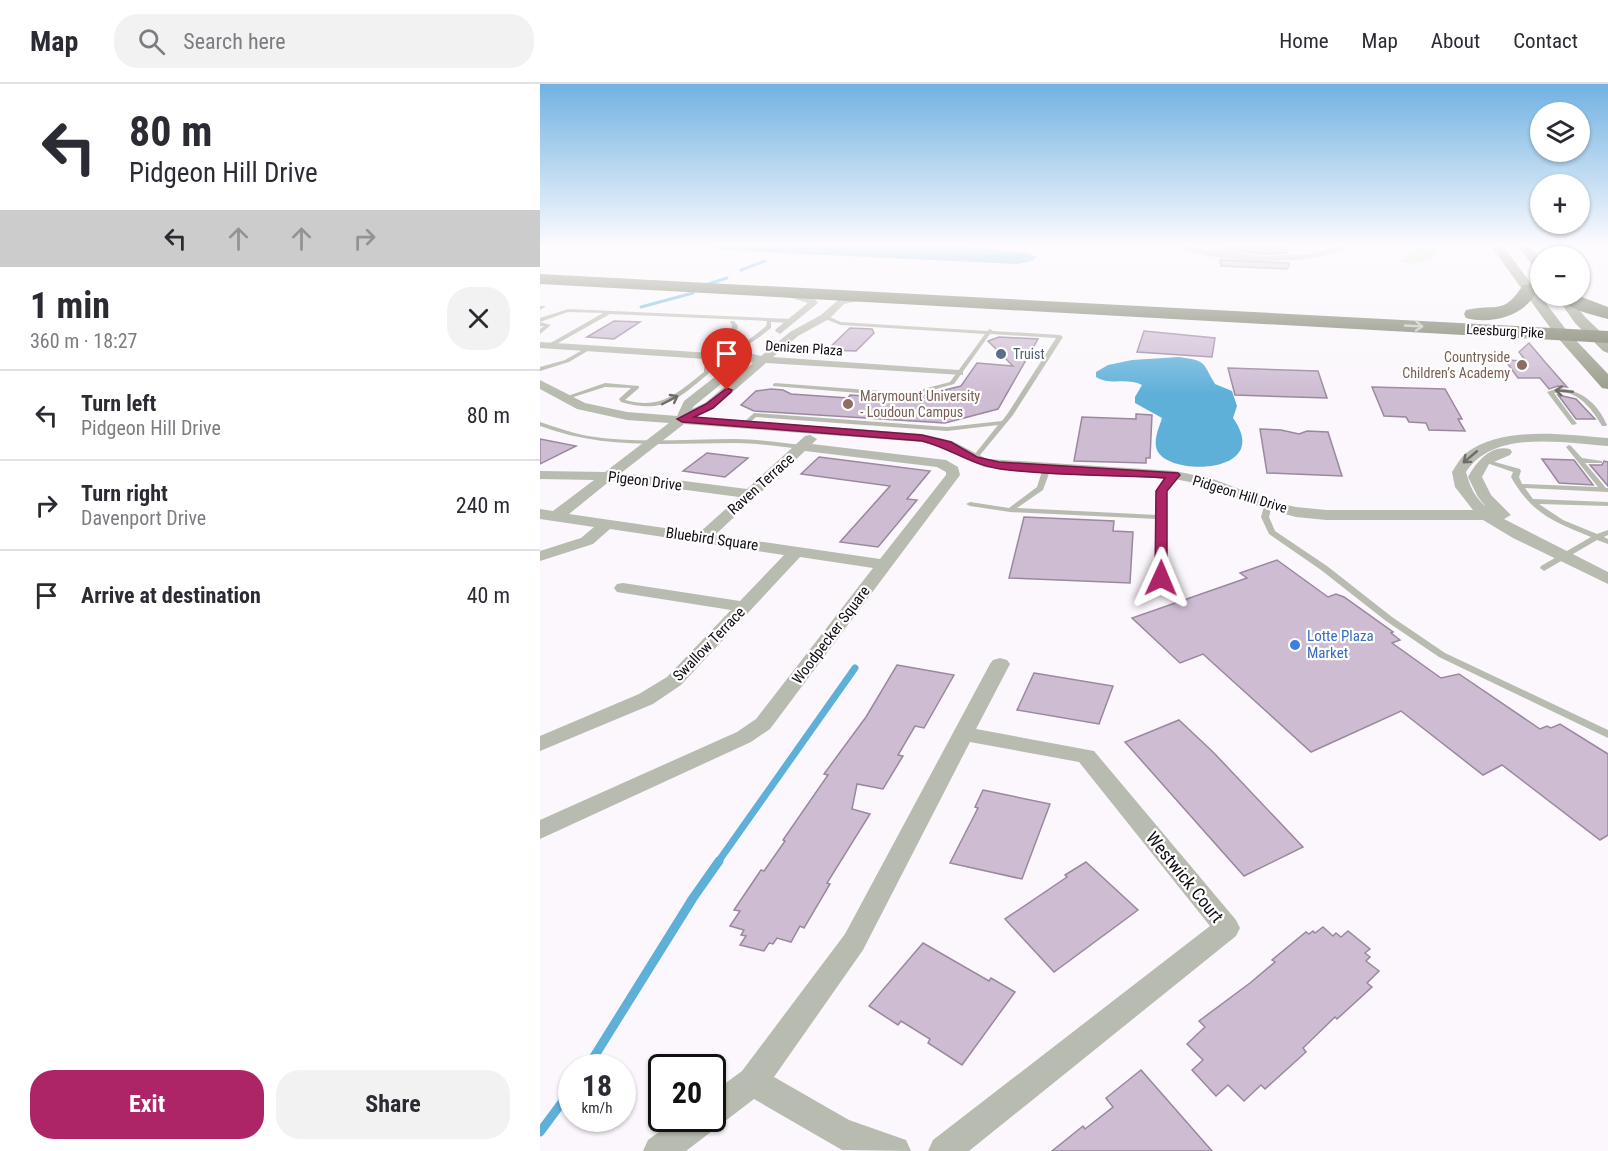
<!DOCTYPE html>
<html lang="en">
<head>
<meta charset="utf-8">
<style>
  body { margin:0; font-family:"Roboto Condensed",sans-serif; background:#f2f2f3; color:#2b2b33; height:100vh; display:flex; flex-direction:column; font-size:22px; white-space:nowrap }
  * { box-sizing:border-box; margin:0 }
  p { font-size:20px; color:#7c7c81 }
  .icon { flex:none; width:33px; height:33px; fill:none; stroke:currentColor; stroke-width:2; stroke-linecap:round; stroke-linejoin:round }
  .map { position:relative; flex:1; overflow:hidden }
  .side { display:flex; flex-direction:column; background:#fff; width:540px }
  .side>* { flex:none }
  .guide { background:#fff; color:#2b2b33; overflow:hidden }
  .tools { position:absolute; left:990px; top:18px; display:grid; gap:12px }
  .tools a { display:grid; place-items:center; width:60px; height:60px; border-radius:50%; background:#fff; box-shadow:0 2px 4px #0004; font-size:30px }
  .speed { position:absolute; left:18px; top:970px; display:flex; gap:12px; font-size:30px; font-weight:700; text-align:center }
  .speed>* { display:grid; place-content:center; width:78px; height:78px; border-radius:50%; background:#fff; box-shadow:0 2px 4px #0004; line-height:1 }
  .speed small { font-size:15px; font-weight:400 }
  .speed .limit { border:3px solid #111; border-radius:9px; background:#fff; color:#111 }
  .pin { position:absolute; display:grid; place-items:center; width:51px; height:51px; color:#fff; margin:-62px -26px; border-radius:50% 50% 50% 0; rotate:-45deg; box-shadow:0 0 6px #0007 }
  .pin .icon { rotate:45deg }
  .me { position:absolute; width:66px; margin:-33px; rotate:1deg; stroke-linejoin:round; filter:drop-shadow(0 0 4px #0008) }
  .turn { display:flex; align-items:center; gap:21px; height:126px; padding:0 30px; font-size:27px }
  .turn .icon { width:78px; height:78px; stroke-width:2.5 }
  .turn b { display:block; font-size:42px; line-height:51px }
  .lanes { display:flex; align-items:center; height:57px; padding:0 30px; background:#0003; justify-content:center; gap:30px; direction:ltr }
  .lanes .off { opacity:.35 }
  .round { display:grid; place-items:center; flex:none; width:63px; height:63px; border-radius:24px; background:#f2f2f3 }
  .summary { display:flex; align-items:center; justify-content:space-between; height:102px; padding:0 30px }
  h1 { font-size:36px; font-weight:700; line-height:45px }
  .primary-button { display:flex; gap:12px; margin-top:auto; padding:12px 30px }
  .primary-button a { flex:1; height:69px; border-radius:24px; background:#ae2567; color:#fff; font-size:24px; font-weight:700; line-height:69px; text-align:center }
  .primary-button a+a { background:#f2f2f3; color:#2b2b33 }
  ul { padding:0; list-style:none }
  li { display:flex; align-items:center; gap:18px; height:90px; padding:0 30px; border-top:2px solid #e1e1e2 }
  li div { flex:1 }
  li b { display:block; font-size:22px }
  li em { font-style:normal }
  header { display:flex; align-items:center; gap:36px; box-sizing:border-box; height:84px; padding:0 30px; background:#fff; border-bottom:2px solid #e1e1e2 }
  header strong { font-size:28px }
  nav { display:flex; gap:33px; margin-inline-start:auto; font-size:21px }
  .search { width:420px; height:54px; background:#f2f2f3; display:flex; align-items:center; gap:15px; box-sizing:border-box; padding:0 21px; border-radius:24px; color:#7c7c81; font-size:22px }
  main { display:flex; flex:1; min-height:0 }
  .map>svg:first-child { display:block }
</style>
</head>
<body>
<header>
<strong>Map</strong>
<div class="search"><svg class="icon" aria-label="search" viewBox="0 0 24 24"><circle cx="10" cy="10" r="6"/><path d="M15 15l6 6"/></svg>Search here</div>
<nav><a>Home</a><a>Map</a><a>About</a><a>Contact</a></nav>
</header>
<main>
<section class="side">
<div class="guide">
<div class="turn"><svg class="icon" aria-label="left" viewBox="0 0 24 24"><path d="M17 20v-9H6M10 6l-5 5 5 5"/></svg><div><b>80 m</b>Pidgeon Hill Drive</div></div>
<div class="lanes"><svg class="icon" aria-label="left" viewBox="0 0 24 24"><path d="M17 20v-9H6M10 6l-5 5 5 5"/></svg><svg class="icon off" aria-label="ahead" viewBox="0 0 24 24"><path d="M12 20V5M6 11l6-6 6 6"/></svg><svg class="icon off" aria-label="ahead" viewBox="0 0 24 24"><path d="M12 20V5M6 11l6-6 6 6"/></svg><svg class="icon off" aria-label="right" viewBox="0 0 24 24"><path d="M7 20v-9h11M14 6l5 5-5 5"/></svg></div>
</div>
<div class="summary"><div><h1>1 min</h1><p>360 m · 18:27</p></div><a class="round"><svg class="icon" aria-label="close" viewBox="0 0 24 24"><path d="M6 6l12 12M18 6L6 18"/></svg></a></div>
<ul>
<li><svg class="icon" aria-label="left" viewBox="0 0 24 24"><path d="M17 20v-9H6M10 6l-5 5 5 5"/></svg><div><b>Turn left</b><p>Pidgeon Hill Drive</p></div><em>80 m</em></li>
<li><svg class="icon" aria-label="right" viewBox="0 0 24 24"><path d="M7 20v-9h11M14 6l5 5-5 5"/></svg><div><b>Turn right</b><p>Davenport Drive</p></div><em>240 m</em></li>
<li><svg class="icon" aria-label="arrive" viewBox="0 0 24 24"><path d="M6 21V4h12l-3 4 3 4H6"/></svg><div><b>Arrive at destination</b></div><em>40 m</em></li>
</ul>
<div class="primary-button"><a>Exit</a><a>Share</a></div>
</section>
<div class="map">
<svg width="1068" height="1067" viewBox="0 0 1068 1067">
  <rect width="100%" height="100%" fill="#fbf7fc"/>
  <!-- green -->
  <path fill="#d0eba5" d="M888,163l8,5 -4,7 -19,5 -13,-2 17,-14z"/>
  <!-- water -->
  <g fill="#5eb0d9">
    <path d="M171,161h235l81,8 10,4 -5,4 -15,3 -295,-14 -13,-4z"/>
    <path d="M639,273c28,4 23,5 36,27l17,7 5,15 -4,12c41,57 -65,59 -76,32 -4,-10 2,-22 5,-32l-27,-15v-6l7,-12c-15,-8 -32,1 -46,-8v-5l12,-7 24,-5z"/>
  </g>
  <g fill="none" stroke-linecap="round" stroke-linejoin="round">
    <!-- stream-far2 -->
    <g stroke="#5eb0d9" stroke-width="3">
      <path d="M201,186l24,-9"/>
      <path d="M168,200l19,-6"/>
      <path d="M101,223l52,-14"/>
    </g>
    <!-- stream-far1 -->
    <path stroke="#5eb0d9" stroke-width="7" d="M178,778l137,-194"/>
    <!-- stream -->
    <g stroke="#5eb0d9" stroke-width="9">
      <path d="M47,984l106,-170 26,-37"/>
      <path d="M0,1048l32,-43"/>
    </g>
  </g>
  <!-- building -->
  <g fill="#cebcd3" stroke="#9a889e" stroke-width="1.5">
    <path d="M684,161l62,2 2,6 -23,1 -42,-5z"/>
    <path d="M680,176l69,3v3l-2,3 -66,-3z"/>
    <path d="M74,237l26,1 -26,17 -27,-2z"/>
    <path d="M310,244l22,1 2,4 -18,18 -29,-1z"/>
    <path d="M604,247l71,7 -3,19 -75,-5z"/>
    <path d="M459,253l39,2 -40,70 -53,14 -191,-12 -13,-6 15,-14 15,-2 12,1 8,4 57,4 2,-3 58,4 53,-13 16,-23 36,3 -25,-25z"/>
    <path d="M989,259l16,19 22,25 -9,-1 -9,3 -9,-11h-22l-13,-18 21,1 -7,-9z"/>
    <path d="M688,284l90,3 9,27 -92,-3z"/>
    <path d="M832,303l73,2 17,30h-4l7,12 -36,-1 -3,-7 -17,-1 -3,-5 -22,-1z"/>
    <path d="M1018,311l18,4 19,20h-19z"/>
    <path d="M596,330l16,1 -2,43h-4v5l-72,-2 8,-44 54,2z"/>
    <path d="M720,345l21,1 18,4 8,-3 21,1 14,44 -75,-3z"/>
    <path d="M0,355l36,7 -36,18z"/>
    <path d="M167,369l41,5 -23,19 -42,-6z"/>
    <path d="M279,373l111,14 -23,28 10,1 -39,47 -38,-5 50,-56 -89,-12z"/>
    <path d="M1002,375l32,1 19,25 -34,-2z"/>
    <path d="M1064,377l4,1v24l-18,-21h12z"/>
    <path d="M484,433l90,4 -1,10 20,1 -3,51 -121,-5z"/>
    <path d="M737,476l51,37 8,-3 8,3 49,35 -2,1 9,7 -8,3 49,35 18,-4 81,55 7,-3 4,2 9,-4 48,30v81l-8,5 -98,-75 -19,10 -82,-64 -90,41 -108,-98 -23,9 -48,-45 115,-40 -7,-5z"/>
    <path d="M357,581l57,10 -30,53 -9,-2 -17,29 5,1 -20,33 -26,-5 -5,25 18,5 -43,69 3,1 -26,44 -4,-2 -9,16 -14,-4 -4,6 -4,-1 -5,8 -24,-6 6,-9 -5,-1 3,-5 -14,-4 10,-15 -6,-1 27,-40 3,1 21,-30 -2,-1 45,-65 -4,-1 42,-57z"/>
    <path d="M494,589l79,13 -14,38 -82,-14z"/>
    <path d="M639,636l34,32 90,95 -59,29 -119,-134z"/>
    <path d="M443,706l67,14 -28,75 -72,-16 28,-55 -3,-1z"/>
    <path d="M546,778l52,48 -84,62 -49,-53 62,-42 -2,-2z"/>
    <path d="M783,843l10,9 3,-3 5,4 7,-6 22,18 -5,4 5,4 -4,4 13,10 -12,12 5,4 -35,32 -2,-2 -32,31 3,4 -41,37 -4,-4 -17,16 -16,-16 -12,11 -24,-26 11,-10 -16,-16 18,-17 -6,-6 51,-38 25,-21 -3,-2 34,-28 3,2 4,-3 2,2z"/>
    <path d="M383,859l66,38 2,-3 24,14 -53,73 -34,-22 2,-4 -29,-18 -3,4 -29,-19z"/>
    <path d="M601,986l71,81h-160l31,-25 2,3 28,-22 -7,-9z"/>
  </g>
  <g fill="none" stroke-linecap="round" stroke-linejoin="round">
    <!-- lane -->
    <g fill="#b8bbaf" fill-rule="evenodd">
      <path d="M0,222h5v1l-5,3z"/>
      <path d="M28,225l224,10 3,2 -3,2 -21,-1v6c-19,15 -41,33 -66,21l27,-21v-2l-2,-5h4l4,5 -1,3 -25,19c22,6 38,-9 54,-22l1,-5 -157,-7 -59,33h-4v-2l56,-32 -35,-1 -28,10v-4z"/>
      <path d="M285,231l16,7 146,9 3,-2 3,2 67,4 3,2 -50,78 -37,45 -2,1 -3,-2 27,-34 -51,6 -191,-14 -9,8h-4v-2l11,-10 193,14 55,-6 6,-8 48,-75 -66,-4 -36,50 -46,13 -135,-11v-2l2,-1 133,10 42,-11 35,-48 -145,-9 -17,-7v-2z"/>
      <path d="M0,238l11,3 -11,9v-5l4,-3h-4z"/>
      <path d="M49,262l3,2 -1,1 -22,13 -29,9v-4l25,-7z"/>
      <path d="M164,283h4l3,3 -3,4c-31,26 -45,40 -87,28l-2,-3 1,-1 11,-10 -26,-1 -38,12 -5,-1 43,-15 34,3v2l-14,12c37,10 52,-7 79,-28z"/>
      <path d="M1018,304c24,2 40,16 49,37l-1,1h-4c-10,-17 -25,-38 -48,-33l23,31 -5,1 -25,-33z"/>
      <path d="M0,338c16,5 31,11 48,14 49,8 98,3 147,3 22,0 45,4 68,6l3,2 -3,2c-23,-2 -46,-6 -68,-6 -67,0 -131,7 -195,-17z"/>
      <path d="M1029,361l2,1 11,12 20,3v2h-17l21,25h2v4l-83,-4 8,11 75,3v4l-69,-2 24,16 34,14 11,-4v5l-4,2 4,2v5l-11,-4 -53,31 -4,-3 1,-2 50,-29c-37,-15 -59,-23 -80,-60l2,-5 -32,-11 3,-2 36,10 1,2 -2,6 3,7 76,3 -32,-40z"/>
      <path d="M507,382l4,2 -8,22 -26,18 140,7c0,-22 -1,-27 15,-42h6v4l-10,8 -3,6v87l-1,2h-6l-1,-2v-59l-147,-7 -40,-6 -4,-2 4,-2 39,6 28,-21 6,-19z"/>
      <path d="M725,419h3l4,2 -3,12 6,14 52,35 65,51 53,36 163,77v8l-169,-81 -53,-36 -65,-51 -52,-36 -8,-17z"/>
    </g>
    <!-- street -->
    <g fill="#b8bbaf" fill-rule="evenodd">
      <path d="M636,161l89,11 46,-2 29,-9h11c-30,23 -144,20 -175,0z"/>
      <path d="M248,207l24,5 6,7 -38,31 -5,-3 1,-2 32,-26 -23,-7v-4z"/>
      <path d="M326,210l3,1v4l-25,5 -15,15 -31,17 -25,21 186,13 4,1v4l-197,-12 -53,46 -17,8 226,17 30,7 35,18 188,12 38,8 60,23 23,5 30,3h147l-18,-23 -3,-15c4,-6 8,-14 14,-19 38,-28 98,-18 142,-15v8c-44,-3 -114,-17 -142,26 4,15 8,24 20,35l-8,-10 -10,-20c8,-14 22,-33 42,-28l2,3 -2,3 -21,9 -7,13 9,18 20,20 -7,4 104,53v12l-95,-46 -30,-18h-157l-30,-3 -33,-9 -59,-23 -29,-6 -158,-8 -33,-4 -42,-20 -20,-5 -238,-18 -63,49 126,16 58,-53 5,-1 7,4 -5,5 134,16 12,7 2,8 -190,254 -19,13 -211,97v-19l197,-88 19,-13 117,-151 -73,-11 -119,128 -28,19 -113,47v-15l99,-42 28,-17 64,-67 -108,-17 -6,-1 -3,-4 3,-4 6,-1 117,18 44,-46 -174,-26 -17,15 -53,17v-10l41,-13 13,-11 -54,-8v-10l13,2 41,-31 -54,-1v-8l65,1 64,-49 -42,-3 -50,-11 -37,-20v-9l45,23 42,9 50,4 7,-15 51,-40 -195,-13v-6l203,13 6,-2 12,3 29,-24 31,-17 17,-15zM208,278l5,1 -48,40 -13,6 2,-3zM265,367l132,16 9,5v3l-66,84 -165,-24zM71,396l128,17 -40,36 -130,-19z"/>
      <path d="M460,574l7,2 3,4 -34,65 118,22 142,169 4,8 -4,8 -267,215h-41l5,-11 277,-214 -131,-164 -109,-20 -107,208 -89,127 75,43 57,20 5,11 -69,-1 -88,-51 -68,52h-43l5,-11 29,-21h35v-26l30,-22 103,-137 145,-270 3,-4z"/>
    </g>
    <!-- secondary -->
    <g fill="#999c8a" fill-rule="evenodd">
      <path d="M950,161h12l65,86 41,43v15l-6,-1 -45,-51z"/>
      <path d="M977,161h12l11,14v12l-4,-1z"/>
      <path d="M1016,212h13l16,21 23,22v14l-5,-2 -28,-28z"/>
    </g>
    <!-- highway -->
    <g fill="#6f735b" fill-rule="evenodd">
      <path d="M0,190l1068,57v12l-1068,-59z"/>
      <path d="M989,200l6,1 3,4c-11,26 -45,36 -72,29l-2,-4 2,-4c31,-7 37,6 57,-25z"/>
      <path d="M1019,212h20l29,11v12c-14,-4 -43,-10 -49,-23z"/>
    </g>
  </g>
  <!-- one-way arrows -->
  <defs><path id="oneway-shaft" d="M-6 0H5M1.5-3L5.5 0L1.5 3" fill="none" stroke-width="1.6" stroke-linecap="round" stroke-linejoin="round" transform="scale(1.5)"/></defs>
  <use stroke="#bec0b5" href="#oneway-shaft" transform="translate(874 242) rotate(3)"/>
  <g stroke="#6d6c69">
    <use href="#oneway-shaft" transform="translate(1024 307) rotate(-175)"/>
    <use href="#oneway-shaft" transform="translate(130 316) rotate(-28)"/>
    <use href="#oneway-shaft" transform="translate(930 373) rotate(140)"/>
  </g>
  <!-- sky -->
  <linearGradient id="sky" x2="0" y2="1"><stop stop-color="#71b2e2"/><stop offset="0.52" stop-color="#fdfbfe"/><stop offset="1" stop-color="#fdfbfe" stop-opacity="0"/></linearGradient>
  <rect width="1068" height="310" fill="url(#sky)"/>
  <!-- route -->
  <path fill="#ae2567" stroke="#711843" stroke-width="1.5" d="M187,304l5,2 -1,2 -18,16 -19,9 228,18 29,7 26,15 22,5 179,11 2,2 -13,16v87l-6,4 -6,-4 1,-87 9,-13c-53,-3 -113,-2 -165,-9 -29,-4 -50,-21 -78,-28l-240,-19 -5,-3 29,-15z"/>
  <!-- markers -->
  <circle fill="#5c6f8a" stroke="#fff" stroke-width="2" cx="461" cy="270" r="6"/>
  <g fill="#8d6e63" stroke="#fff" stroke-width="2">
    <circle cx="982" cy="281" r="6"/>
    <circle cx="308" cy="320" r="6"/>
  </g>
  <circle fill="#3f7fe0" stroke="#fff" stroke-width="2" cx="755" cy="561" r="6"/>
  <g text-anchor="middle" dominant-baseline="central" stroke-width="4.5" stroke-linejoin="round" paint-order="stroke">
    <!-- far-street labels -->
    <g font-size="14" fill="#120c14" stroke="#fff">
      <text transform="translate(965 247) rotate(3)">Leesburg Pike</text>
      <text transform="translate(264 264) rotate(4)">Denizen Plaza</text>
      <text transform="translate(700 410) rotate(17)">Pidgeon Hill Drive</text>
    </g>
    <!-- far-service labels -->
    <g font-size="14" fill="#4e5e75" stroke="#fff" text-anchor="start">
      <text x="473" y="270">Truist</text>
    </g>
    <!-- far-education labels -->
    <g font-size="14" fill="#785e54" stroke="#fff" text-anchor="end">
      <text x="970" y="273">Countryside<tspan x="970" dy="16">Children’s Academy</tspan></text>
      <text x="320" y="312" text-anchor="start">Marymount University<tspan x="320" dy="16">- Loudoun Campus</tspan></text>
    </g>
    <!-- street labels -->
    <g font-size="15" fill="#120c14" stroke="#fff">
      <text transform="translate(105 397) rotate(7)">Pigeon Drive</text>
      <text transform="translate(221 400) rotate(-42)">Raven Terrace</text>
      <text transform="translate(172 455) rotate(8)">Bluebird Square</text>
      <text transform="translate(291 551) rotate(-53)">Woodpecker Square</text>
      <text transform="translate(169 560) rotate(-46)">Swallow Terrace</text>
    </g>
    <!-- shop labels -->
    <g font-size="15" fill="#366cbe" stroke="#fff" text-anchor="start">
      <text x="767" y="552">Lotte Plaza<tspan x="767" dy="17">Market</tspan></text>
    </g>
    <!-- near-street labels -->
    <g font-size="18" fill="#120c14" stroke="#fff">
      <text transform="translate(645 793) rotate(51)">Westwick Court</text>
    </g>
  </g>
</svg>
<div class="tools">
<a><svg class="icon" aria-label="layers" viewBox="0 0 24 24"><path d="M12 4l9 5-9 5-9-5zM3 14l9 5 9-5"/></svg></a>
<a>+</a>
<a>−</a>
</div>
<div class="speed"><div>18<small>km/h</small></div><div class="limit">20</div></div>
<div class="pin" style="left:187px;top:306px;background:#d93025"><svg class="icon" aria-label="arrive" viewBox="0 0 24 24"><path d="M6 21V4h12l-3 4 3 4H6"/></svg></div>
<svg class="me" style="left:621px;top:494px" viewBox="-20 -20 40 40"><path d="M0-17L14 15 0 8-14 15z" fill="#ae2567" stroke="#fff" stroke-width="4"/></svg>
</div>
</main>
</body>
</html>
